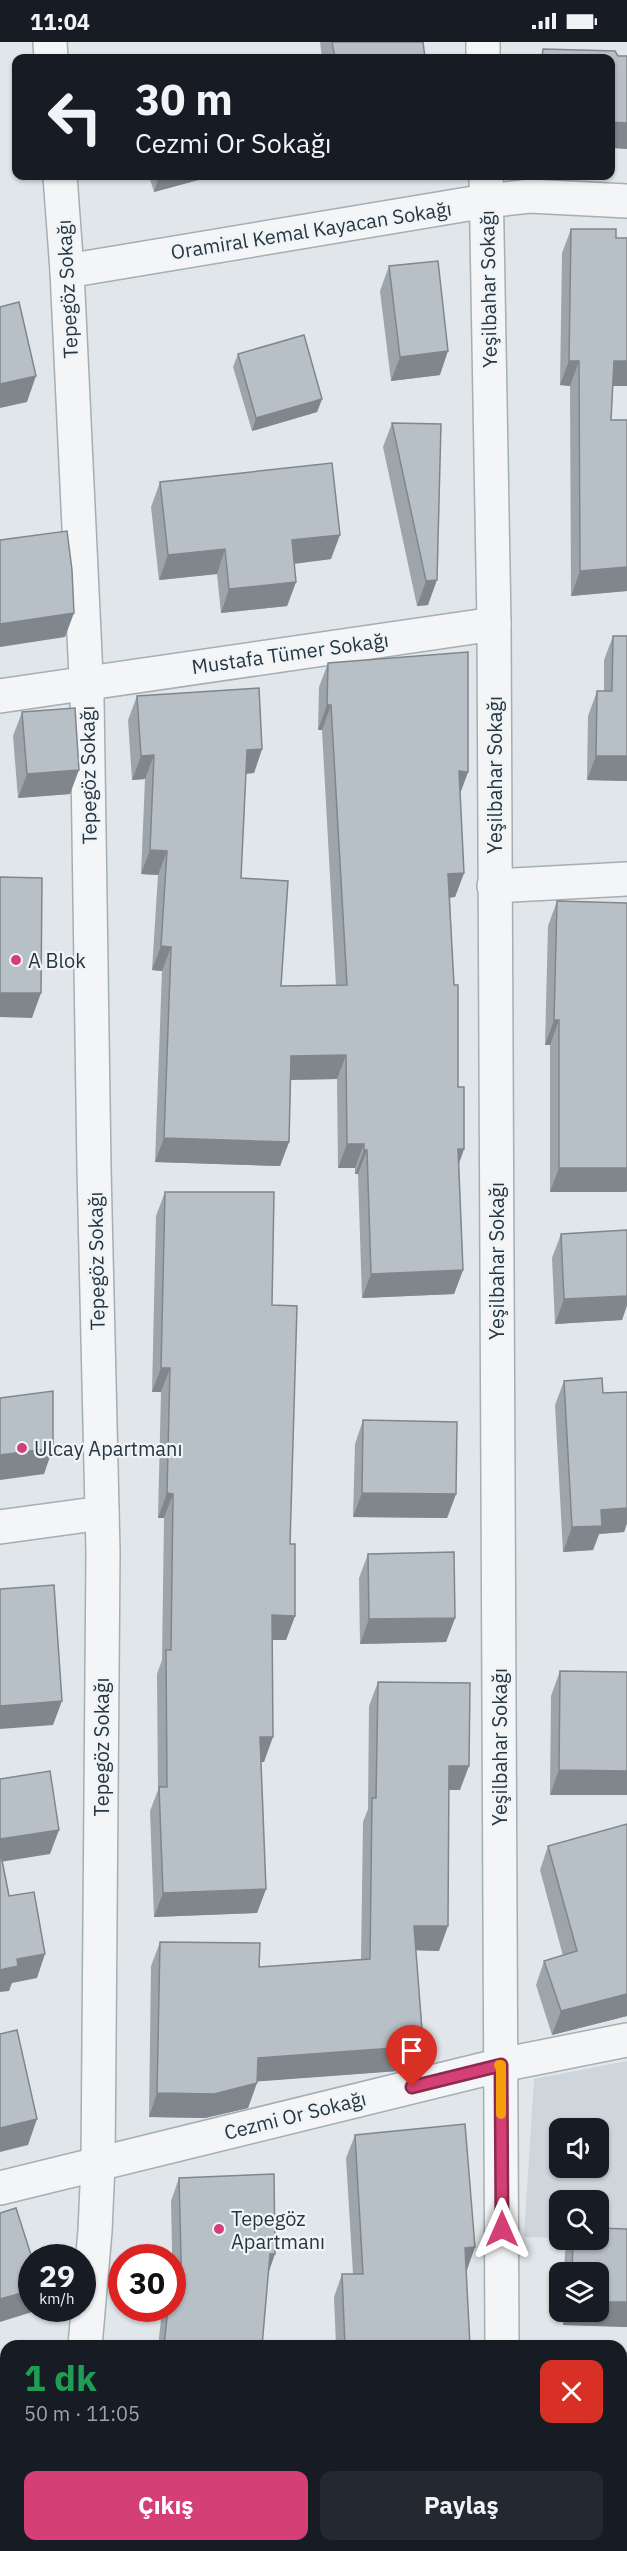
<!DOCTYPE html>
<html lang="tr">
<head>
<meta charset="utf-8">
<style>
  body { margin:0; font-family:"IBM Plex Sans",sans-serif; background:#242831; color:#f1f3f6; height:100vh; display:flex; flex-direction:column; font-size:22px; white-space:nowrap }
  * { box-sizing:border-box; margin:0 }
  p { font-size:20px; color:#9ea1a6 }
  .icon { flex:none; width:33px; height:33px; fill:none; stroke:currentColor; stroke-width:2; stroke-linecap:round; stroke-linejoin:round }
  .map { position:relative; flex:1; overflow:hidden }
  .drawer { position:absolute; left:0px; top:2298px; width:627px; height:212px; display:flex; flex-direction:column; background:#171b24; border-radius:18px 18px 0 0; box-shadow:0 2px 4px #0004 }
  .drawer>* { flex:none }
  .guide { position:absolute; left:12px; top:12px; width:603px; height:126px; border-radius:12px; box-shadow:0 2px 4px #0004; background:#171b24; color:#f1f3f6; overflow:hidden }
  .fabs { position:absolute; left:549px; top:2076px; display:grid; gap:12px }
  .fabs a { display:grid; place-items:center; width:60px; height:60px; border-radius:12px; background:#171b24; box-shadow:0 2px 4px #0004; font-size:30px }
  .speed { position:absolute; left:18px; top:2202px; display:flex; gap:12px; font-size:30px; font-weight:700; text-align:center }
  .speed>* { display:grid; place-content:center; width:78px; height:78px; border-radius:50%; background:#171b24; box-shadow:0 2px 4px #0004; line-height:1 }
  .speed small { font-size:15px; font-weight:400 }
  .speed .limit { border:9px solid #d22; background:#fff; color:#111 }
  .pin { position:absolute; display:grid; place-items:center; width:51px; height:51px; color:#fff; margin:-62px -26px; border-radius:50% 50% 50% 0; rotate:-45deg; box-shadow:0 0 6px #0007 }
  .pin .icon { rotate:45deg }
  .me { position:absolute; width:66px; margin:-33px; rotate:0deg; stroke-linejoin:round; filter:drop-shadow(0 0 4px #0008) }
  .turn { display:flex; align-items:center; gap:21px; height:126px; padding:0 24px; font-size:27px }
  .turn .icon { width:78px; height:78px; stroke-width:2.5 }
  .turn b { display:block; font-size:42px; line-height:51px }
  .round { display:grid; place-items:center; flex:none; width:63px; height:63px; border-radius:12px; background:#242831 }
  .summary { display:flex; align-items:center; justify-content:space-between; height:102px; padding:0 24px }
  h1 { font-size:36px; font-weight:700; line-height:45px; color:#1e9e55 }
  .action { display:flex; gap:12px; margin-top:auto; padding:12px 24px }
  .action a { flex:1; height:69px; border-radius:12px; background:#d44075; color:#fff; font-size:24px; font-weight:700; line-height:69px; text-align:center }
  .action a+a { background:#242831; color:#f1f3f6 }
  .status { display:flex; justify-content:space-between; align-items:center; height:42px; padding:0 30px; background:#171b24; direction:ltr }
  .status svg { height:16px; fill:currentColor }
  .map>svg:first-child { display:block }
</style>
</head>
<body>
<div class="status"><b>11:04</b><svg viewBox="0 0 49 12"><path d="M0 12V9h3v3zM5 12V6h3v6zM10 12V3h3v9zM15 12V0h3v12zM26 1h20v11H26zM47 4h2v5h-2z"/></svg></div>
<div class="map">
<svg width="627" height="2509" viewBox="0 0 627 2509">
  <rect width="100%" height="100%" fill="#e0e6e9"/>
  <!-- built -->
  <path fill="#ced5db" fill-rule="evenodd" d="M627,2019v179l-28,-1 -1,-39h-38l-1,38 -35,-1 10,-158zM560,2086h38v40h-38z"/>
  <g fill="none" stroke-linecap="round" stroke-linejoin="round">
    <defs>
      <g id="minor">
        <path d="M50,0l1,16"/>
        <path d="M483,0v16"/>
        <path d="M60,134l7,95 20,427 7,470 9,384 -5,612 -3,67 -10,115"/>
        <path d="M486,134l8,448 8,1722"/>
        <path d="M67,229l419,-70 44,-5 97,5"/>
        <path d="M0,654l494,-72"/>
        <path d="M494,844l133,-7"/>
        <path d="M0,1485l102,-14"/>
        <path d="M0,2146l501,-123 126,-25"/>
        <path d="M503,2504v5"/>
        <path d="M67,2509v-5"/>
      </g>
    </defs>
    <!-- minor casing -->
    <use href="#minor" stroke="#a5aeb3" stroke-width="36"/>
    <!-- minor -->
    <use href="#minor" stroke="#f3f5f7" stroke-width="33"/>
  </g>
  <!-- wall -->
  <g fill="#9da5aa">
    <path d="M320,0h103l2,16h-103z"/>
    <path d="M149,134h64l-59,16z"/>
    <path d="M571,187l42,157 -2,34h16v171l-56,5 -1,-210 -10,-1 2,-132z"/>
    <path d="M389,224l51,109 -49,6 -11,-90z"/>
    <path d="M238,312l84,45 -5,13 -65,19 -19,-64z"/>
    <path d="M392,381l49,1 -13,181 -11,1 -34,-159z"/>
    <path d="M160,440l171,77 -37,5 2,18 -9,24 -66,7 -4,-39 -58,6 -8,-73z"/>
    <path d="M613,594l14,145 -40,-1 1,-64 9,-25h7v-31z"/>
    <path d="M328,621l140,109 -8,22 4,79 -9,24 -5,1 8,189 6,62 -5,15 4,106 -9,24 -92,4 -4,-124h-3v-6h-17l-1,-89 -46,1 -2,62 -9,24 -125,-4 7,-191 -10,-1 6,-95 -17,-1 4,-95 -13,1 -4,-60 9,-24 125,53 -8,24 -8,1 -5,104 40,108h55l-14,-256h-4l1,-43z"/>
    <path d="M22,670l48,82 -52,4 -5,-62z"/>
    <path d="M557,859l70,2 -1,289h-76v-147h-5l3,-119z"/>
    <path d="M165,1150l107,113 23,311 -9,24h-14l-8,122h-3l5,127 -9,24 -103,4 -4,-106 8,-21 -1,-116 5,-14 2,-142h-6l3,-126h-9l4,-176z"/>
    <path d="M627,1188v75l-5,15 -67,4 -3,-66 9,-24z"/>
    <path d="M564,1339l39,12 24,-1v131l-3,9 -25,2 -6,16 -30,2 -8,-147z"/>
    <path d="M363,1378l93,74 -9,24 -94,-1 2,-73z"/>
    <path d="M368,1512l87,64 -9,24 -86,2 -1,-66z"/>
    <path d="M560,1629l67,1 -77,123 1,-99z"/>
    <path d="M378,1640l82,108h-11l-10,161 -23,-1 -2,117 -16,4 -141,10 -9,27 -43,10 -56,-1 2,-151 9,-24 99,25 102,-8 2,-137 5,-13 1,-103z"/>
    <path d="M627,1782v192l-75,19 -16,-50 8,-24 19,-5 -23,-86 8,-24z"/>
    <path d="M355,2093l120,112 -9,23 4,76h-134l-2,-49 8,-23h11l-7,-116z"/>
    <path d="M179,2136l89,94 -6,74h-104l3,-26 4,-12h7l1,-11 -2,-96z"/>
    <path d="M627,2187v98l-64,-2v-13h35v-40h-34l1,-20 4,-12h29z"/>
    <path d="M129,2504h125l-2,5h-107v-4z"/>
  </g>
  <!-- shaded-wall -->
  <g fill="#80868b">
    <path d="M610,80l17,1v26l-17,-1z"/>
    <path d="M170,134h43l-59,16 4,-13z"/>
    <path d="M448,309l-8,24 -49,6 9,-24z"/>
    <path d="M569,319h10l-9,25 -10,-1z"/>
    <path d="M614,319h13v25h-22z"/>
    <path d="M36,334l-9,26 -27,6v-24z"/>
    <path d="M322,357l-5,13 -65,19 4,-13z"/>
    <path d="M340,493l-9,24 -48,6 9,-25z"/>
    <path d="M225,507l-8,25 -58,6 9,-25z"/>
    <path d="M627,525v24l-56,5 9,-25z"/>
    <path d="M437,538l-9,25 -11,1 9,-25z"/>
    <path d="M296,540l-9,24 -66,7 8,-24z"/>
    <path d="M74,571l-9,24 -65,10v-23z"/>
    <path d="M327,663h4l-9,25h-4z"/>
    <path d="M262,707l-8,24 -16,1 9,-24z"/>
    <path d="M154,713l-9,24 -13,1 9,-24z"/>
    <path d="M596,714h31v25l-40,-1z"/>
    <path d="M79,728l-9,24 -52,4 9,-24z"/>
    <path d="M459,729l9,1 -9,24z"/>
    <path d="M150,808l17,1 -9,24 -17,-1z"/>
    <path d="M464,831l-9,24 -16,1 9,-24z"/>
    <path d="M161,904l10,1 -9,24 -10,-1z"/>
    <path d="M0,951h41l-9,25 -32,-1z"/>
    <path d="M554,978h5l-9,25h-5z"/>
    <path d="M346,1013l-9,24 -54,1 8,-24z"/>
    <path d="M164,1096l125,4 -9,24 -125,-4z"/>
    <path d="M347,1102h17l-9,24h-17z"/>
    <path d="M458,1107h6l-9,24z"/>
    <path d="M364,1108h3l-9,24h-3z"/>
    <path d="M559,1126h68v23l-1,1h-76z"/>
    <path d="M463,1228l-9,24 -92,4 9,-24z"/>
    <path d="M627,1254v9l-5,15 -67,4 9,-25z"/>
    <path d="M161,1326h9l-9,24h-9z"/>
    <path d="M53,1406l-9,26 -44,6v-25z"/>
    <path d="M167,1451l6,1 -9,24h-6z"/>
    <path d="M362,1451l94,1 -9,24 -94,-1z"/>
    <path d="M627,1466v15l-3,9 -25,2 -6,16 -30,2 9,-25 29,-17z"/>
    <path d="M272,1573l23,1 -9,24h-23z"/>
    <path d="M455,1576l-9,24 -86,2 9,-25z"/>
    <path d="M62,1659l-9,24 -53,4v-23z"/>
    <path d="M260,1695h13l-9,25h-13z"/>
    <path d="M449,1724h20l-9,24h-20z"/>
    <path d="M559,1728l68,1v24h-77z"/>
    <path d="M59,1788l-9,24 -50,8v-23z"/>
    <path d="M266,1847l-9,24 -103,4 9,-24z"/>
    <path d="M414,1884h34l-9,25 -34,-1z"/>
    <path d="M45,1912l-8,24 -25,5 -3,8 -9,1v-22l17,-11z"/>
    <path d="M627,1952v22l-75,19 9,-24z"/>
    <path d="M423,2001l-9,24 -16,4 -149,11 9,-24z"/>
    <path d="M257,2041l-9,25 -43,10 -56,-1 8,-24z"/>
    <path d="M37,2077l-9,26 -28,7v-24z"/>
    <path d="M475,2205l-8,23 -10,1 8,-23z"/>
    <path d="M270,2212h5l-8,23z"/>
    <path d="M32,2248v18h1l-1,4 -32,10v-23z"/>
    <path d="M598,2260h29v25l-64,-2 5,-13h30z"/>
    <path d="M6,2471v16l-6,1v-16z"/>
    <path d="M621,2478l6,1v25l-6,-1z"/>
    <path d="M227,2504h27l-2,5h-27z"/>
    <path d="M363,2504h95l-1,3 -96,2z"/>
  </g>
  <!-- building -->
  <g fill="#b7c0c6" stroke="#80868b" stroke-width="1.5">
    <path d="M332,0h91l2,16h-90z"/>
    <path d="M543,7l72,2 3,5h9v67l-17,-1v-64h-68z"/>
    <path d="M157,134h13l-12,3z"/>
    <path d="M571,187h45v9h11v123h-13l-3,59h16v147l-47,4 -1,-210h-10z"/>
    <path d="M438,219l10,90 -48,6 -11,-91z"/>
    <path d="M19,260l17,74 -36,8v-77z"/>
    <path d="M304,293l18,64 -66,19 -18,-64z"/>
    <path d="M392,381l49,1 -4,156 -11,1z"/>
    <path d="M332,421l8,72 -48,5 4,42 -67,7 -4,-40 -57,6 -8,-73z"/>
    <path d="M67,489l5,39 2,43 -74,11v-84z"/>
    <path d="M613,594h14v120h-31l1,-65h15z"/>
    <path d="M468,610v120l-9,-1 5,102 -16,1 6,111h4v102h6v62h-6l5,121 -92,4 -4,-124h-3v-6h-17l-1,-89 -55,1 -2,86 -125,-4 7,-191 -10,-1 6,-95 -17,-1 4,-95 -13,1 -4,-60 122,-8 3,61 -15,1 -6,128 47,3 -7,105 66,-1 -16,-280h-4l1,-42z"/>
    <path d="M75,666l4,62 -52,4 -5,-62z"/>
    <path d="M0,835l42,1 -1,115h-41z"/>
    <path d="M557,859l70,2v265h-68v-148h-5z"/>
    <path d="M165,1150h109l-2,113 25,1 -7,238h5v72l-23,-1 1,122h-13l6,152 -103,4 -4,-106h8l-1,-137h5l2,-156 -6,-1 3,-125h-9z"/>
    <path d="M627,1188v66l-63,3 -3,-65z"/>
    <path d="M602,1336l1,15 24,-1v116l-26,2 1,16 -30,1 -8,-146z"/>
    <path d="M53,1349v57l-53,7v-57z"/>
    <path d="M363,1378l94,2 -1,72 -94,-1z"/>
    <path d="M454,1510l1,66 -86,1 -1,-65z"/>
    <path d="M54,1543l8,116 -62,5v-117z"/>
    <path d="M560,1629l67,1v99l-68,-1z"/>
    <path d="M378,1640l92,1 -1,83h-20l-1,160h-34l9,117 -16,4 -149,11 -1,25 -43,11 -57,-1 3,-151 100,1 -1,24 111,-8 2,-161h4z"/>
    <path d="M50,1729l9,59 -59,9v-60z"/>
    <path d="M627,1782v170l-66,17 -17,-50 33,-10 -29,-105z"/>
    <path d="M0,1808l9,46 25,-4 11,62 -28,5 1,7 -18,4z"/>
    <path d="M17,1988l20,89 -37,9v-94z"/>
    <path d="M465,2082l10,123 -10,1 5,98h-125l-3,-72h21l-8,-139z"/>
    <path d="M274,2132l1,80h-5l-8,92h-98l4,-38h4v-11h10l-3,-119z"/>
    <path d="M16,2166l16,50v32l-32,9v-86z"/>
    <path d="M598,2186l29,1v73h-29v-30h-26l1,-32h25z"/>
    <path d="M621,2311h6v168l-6,-1z"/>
    <path d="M5,2393l1,7v71l-6,1v-78z"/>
    <rect x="152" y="2504" width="80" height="5"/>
  </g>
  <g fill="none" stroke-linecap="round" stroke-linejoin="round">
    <defs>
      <path id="route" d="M412,2045l89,-22 1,164"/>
    </defs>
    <!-- route casing -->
    <use href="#route" stroke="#8a2a4c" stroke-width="15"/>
    <!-- route -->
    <use href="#route" stroke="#d44075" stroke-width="10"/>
    <!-- slow -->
    <path stroke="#f59e0b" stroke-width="10" d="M499,2023h2v49"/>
  </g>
  <!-- markers -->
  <g fill="#d44075" stroke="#eff4f7" stroke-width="2">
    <circle cx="16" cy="918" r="6"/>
    <circle cx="22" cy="1406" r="6"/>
    <circle cx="219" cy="2187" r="6"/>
  </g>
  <g text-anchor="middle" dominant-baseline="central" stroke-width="4.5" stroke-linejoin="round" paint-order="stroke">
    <!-- street labels -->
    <g font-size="20" fill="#283641" stroke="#eff4f7">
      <text transform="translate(311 188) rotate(-9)">Oramiral Kemal Kayacan Sokağı</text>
      <text transform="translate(67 247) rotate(-93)">Tepegöz Sokağı</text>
      <text transform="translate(488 247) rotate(-91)">Yeşilbahar Sokağı</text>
      <text transform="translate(290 611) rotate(-8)">Mustafa Tümer Sokağı</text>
      <text transform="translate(88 733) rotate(-91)">Tepegöz Sokağı</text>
      <text transform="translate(494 733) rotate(-90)">Yeşilbahar Sokağı</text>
      <text transform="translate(96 1219) rotate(-91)">Tepegöz Sokağı</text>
      <text transform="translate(496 1219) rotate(-90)">Yeşilbahar Sokağı</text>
      <text transform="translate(101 1705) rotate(-90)">Tepegöz Sokağı</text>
      <text transform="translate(499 1705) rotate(-90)">Yeşilbahar Sokağı</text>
      <text transform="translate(295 2073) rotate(-14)">Cezmi Or Sokağı</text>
    </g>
    <!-- poi labels -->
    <g font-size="20" fill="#283641" stroke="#eff4f7" text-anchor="start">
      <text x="28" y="918">A Blok</text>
      <text x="34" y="1406">Ulcay Apartmanı</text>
      <text x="231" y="2176">Tepegöz<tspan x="231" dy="23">Apartmanı</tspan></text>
    </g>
  </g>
</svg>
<div class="fabs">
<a><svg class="icon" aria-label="sound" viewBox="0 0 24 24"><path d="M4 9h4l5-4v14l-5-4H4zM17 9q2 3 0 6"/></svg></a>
<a><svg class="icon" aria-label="search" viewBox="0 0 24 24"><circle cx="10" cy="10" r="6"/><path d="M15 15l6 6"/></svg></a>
<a><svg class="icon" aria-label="layers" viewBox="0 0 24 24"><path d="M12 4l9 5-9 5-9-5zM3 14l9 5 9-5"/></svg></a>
</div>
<div class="speed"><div>29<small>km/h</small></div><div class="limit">30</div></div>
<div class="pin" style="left:412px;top:2045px;background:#d93025"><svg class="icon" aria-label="arrive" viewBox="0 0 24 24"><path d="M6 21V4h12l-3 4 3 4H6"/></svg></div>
<svg class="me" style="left:502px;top:2187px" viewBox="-20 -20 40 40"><path d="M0-17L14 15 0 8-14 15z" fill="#d44075" stroke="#fff" stroke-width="4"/></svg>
<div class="guide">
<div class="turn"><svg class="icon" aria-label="left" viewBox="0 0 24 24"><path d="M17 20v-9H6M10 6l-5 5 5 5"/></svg><div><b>30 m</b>Cezmi Or Sokağı</div></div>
</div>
<section class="drawer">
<div class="summary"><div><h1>1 dk</h1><p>50 m · 11:05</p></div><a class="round" style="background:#d93025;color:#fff"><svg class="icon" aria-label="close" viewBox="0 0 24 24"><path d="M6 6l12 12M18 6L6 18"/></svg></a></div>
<div class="action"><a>Çıkış</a><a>Paylaş</a></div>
</section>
</div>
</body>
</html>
